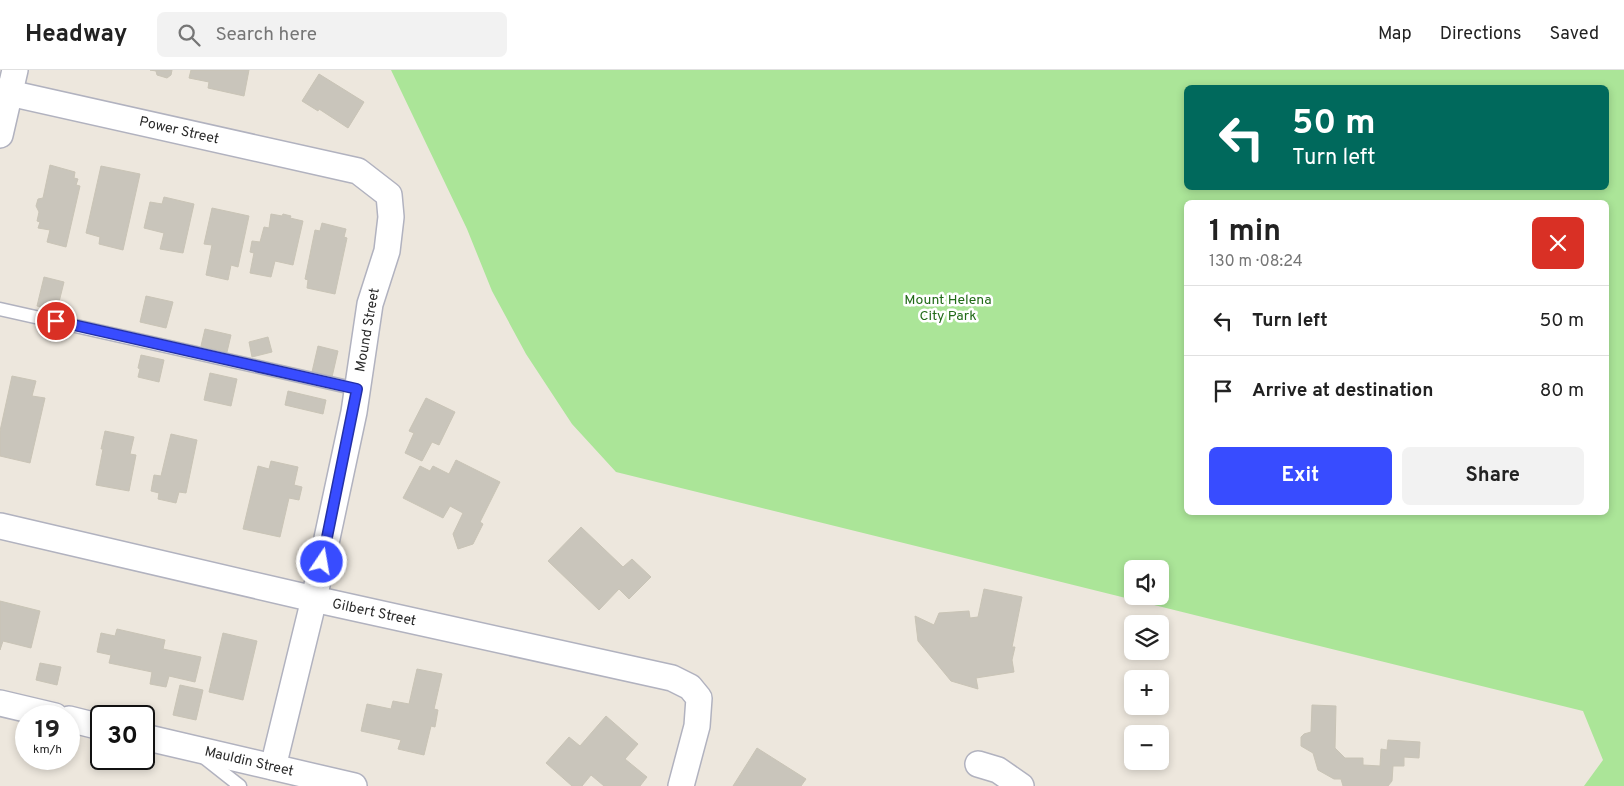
<!DOCTYPE html>
<html lang="en">
<head>
<meta charset="utf-8">
<style>
  body { margin:0; font-family:Overpass,sans-serif; background:#f2f2f2; color:#222; height:100vh; display:flex; flex-direction:column; font-size:19px; white-space:nowrap }
  * { box-sizing:border-box; margin:0 }
  p { font-size:16px; color:#767676 }
  .icon { flex:none; width:28px; height:28px; fill:none; stroke:currentColor; stroke-width:2; stroke-linecap:round; stroke-linejoin:round }
  .map { position:relative; flex:1; overflow:hidden }
  .side { position:absolute; left:1184px; top:130px; width:425px; height:315px; display:flex; flex-direction:column; background:#fff; border-radius:8px; box-shadow:0 2px 8px #0003 }
  .side>* { flex:none }
  .guide { position:absolute; left:1184px; top:15px; width:425px; height:105px; border-radius:8px; box-shadow:0 2px 8px #0003; background:#00695c; color:#fff; overflow:hidden }
  .fabs { position:absolute; left:1124px; top:490px; display:grid; gap:10px }
  .fabs a { display:grid; place-items:center; width:45px; height:45px; border-radius:8px; background:#fff; box-shadow:0 2px 8px #0003; font-size:25px }
  .speed { position:absolute; left:15px; top:635px; display:flex; gap:10px; font-size:25px; font-weight:700; text-align:center }
  .speed>* { display:grid; place-content:center; width:65px; height:65px; border-radius:50%; background:#fff; box-shadow:0 2px 8px #0003; line-height:1 }
  .speed small { font-size:12px; font-weight:400 }
  .speed .limit { border:2px solid #111; border-radius:8px; background:#fff; color:#111 }
  .pin { position:absolute; display:grid; place-items:center; width:42px; height:42px; color:#fff; margin:-21px; border:2px solid #fff; border-radius:50%; box-shadow:0 1px 5px #0007 }
  .me { position:absolute; width:55px; margin:-28px; rotate:12deg; stroke-linejoin:round; filter:drop-shadow(0 0 4px #0008) }
  .turn { display:flex; align-items:center; gap:18px; height:105px; padding:0 25px; font-size:22px }
  .turn .icon { width:65px; height:65px; stroke-width:2.5 }
  .turn b { display:block; font-size:35px; line-height:42px }
  .round { display:grid; place-items:center; flex:none; width:52px; height:52px; border-radius:8px; background:#f2f2f2 }
  .head { display:flex; align-items:center; justify-content:space-between; height:85px; padding:0 25px }
  h1 { font-size:30px; font-weight:700; line-height:38px }
  .button { display:flex; gap:10px; margin-top:auto; padding:10px 25px }
  .button a { flex:1; height:58px; border-radius:8px; background:#384cff; color:#fff; font-size:20px; font-weight:700; line-height:58px; text-align:center }
  .button a+a { background:#f2f2f2; color:#222 }
  ul { padding:0; list-style:none }
  li { display:flex; align-items:center; gap:15px; height:70px; padding:0 25px; border-top:1px solid #e0e0e0 }
  li div { flex:1 }
  li b { display:block; font-size:19px }
  li em { font-style:normal }
  header { display:flex; align-items:center; gap:30px; box-sizing:border-box; height:70px; padding:0 25px; background:#fff; border-bottom:1px solid #e0e0e0 }
  header strong { font-size:24px }
  nav { display:flex; gap:28px; margin-inline-start:auto; font-size:18px }
  .search { width:350px; height:45px; background:#f2f2f2; display:flex; align-items:center; gap:12px; box-sizing:border-box; padding:0 18px; border-radius:8px; color:#767676; font-size:19px }
  .map>svg:first-child { display:block }
</style>
</head>
<body>
<header>
<strong>Headway</strong>
<div class="search"><svg class="icon" aria-label="search" viewBox="0 0 24 24"><circle cx="10" cy="10" r="6"/><path d="M15 15l6 6"/></svg>Search here</div>
<nav><a>Map</a><a>Directions</a><a>Saved</a></nav>
</header>
<div class="map">
<svg width="1624" height="716" viewBox="0 0 1624 716">
  <rect width="100%" height="100%" fill="#ede7dd"/>
  <!-- green -->
  <path fill="#abe598" fill-rule="evenodd" d="M391,0h1233v716h-40l19,-26 -20,-49 -967,-239 -44,-48 -46,-70 -34,-63 -25,-62zM1186,18h420v100h-420zM1186,132h420v310h-420zM1132,499h28v27h-28z"/>
  <!-- building -->
  <g fill="#c9c5bb" stroke="#c9c4b6">
    <path d="M150,0h22l-1,5 -4,3 -10,-3 -1,-4z"/>
    <path d="M191,0h58l-5,26 -36,-8 1,-6 -20,-4z"/>
    <path d="M319,4l45,28 -16,26 -29,-19 -1,2 -16,-10z"/>
    <path d="M50,95l25,7 -1,6 4,1 -2,6 4,1 -14,61 -19,-5 3,-12 -12,-2 2,-6 -3,-1 2,-9 -3,-6 2,-7 5,-1z"/>
    <path d="M101,96l39,8 -17,76 -24,-6 1,-7 -14,-4z"/>
    <path d="M164,127l30,7 -11,49 -23,-4 4,-16 -20,-5 6,-26 12,2z"/>
    <path d="M212,138l37,8 -11,51 -7,-2 -3,15 -22,-5 6,-30 -8,-1z"/>
    <path d="M271,144l11,2 1,-2 8,2 -1,2 13,3 -10,44 -18,-4 -4,16 -21,-4 4,-20 -4,-1 2,-11 8,1 4,-15 5,1z"/>
    <path d="M322,153l24,6 -2,8 3,1 -12,56 -28,-6 1,-8 -3,-1 10,-49 5,1z"/>
    <path d="M44,207l20,5 -7,28 -20,-4z"/>
    <path d="M146,226l27,6 -7,26 -26,-6z"/>
    <path d="M205,259l26,6 -4,17 -26,-6z"/>
    <path d="M268,267l4,15 -20,5 -3,-15z"/>
    <path d="M318,276l20,5 -6,26 -20,-5z"/>
    <path d="M141,285l23,5 -5,22 -21,-5 2,-8 -2,-1z"/>
    <path d="M210,303l27,6 -6,27 -27,-6z"/>
    <path d="M12,306l24,5 -4,15 13,2 -15,65 -30,-7v-25z"/>
    <path d="M288,321l38,9 -3,14 -38,-9z"/>
    <path d="M426,328l29,14 -16,33 -7,-3 -10,19 -17,-8 9,-20 -5,-2z"/>
    <path d="M105,361l29,6 -4,17 6,1 -7,36 -33,-6 7,-36h-2z"/>
    <path d="M171,364l26,6 -11,53 -7,-1 -3,11 -18,-4 1,-6 -8,-2 3,-16 7,1z"/>
    <path d="M456,390l44,22 -20,40 3,2 -10,20 -15,5 -5,-15 10,-21 -13,-7 -7,12 -40,-20 17,-32 10,5 3,-5 16,8z"/>
    <path d="M271,391l27,6 -4,18 8,2 -3,13 -10,-2 -9,39 -37,-8 15,-63 11,3z"/>
    <path d="M581,457l42,40 9,-8 19,18 -22,22 -10,-10 -20,21 -51,-49z"/>
    <path d="M984,519l38,8 -10,50h3l-3,13 2,12 -38,6 2,11 -27,-8 -33,-40 -3,-25 19,9 5,-12 30,-2 1,7 8,-1z"/>
    <path d="M0,531l40,10 -9,37 -28,-7 -3,9z"/>
    <path d="M117,559l48,11 -2,9 38,8 -6,25 -26,-6 -3,11 -16,-3 2,-12 -43,-9 2,-8 -14,-3 4,-19 14,3z"/>
    <path d="M223,563l34,8 -14,59 -34,-8z"/>
    <path d="M40,593l21,4 -4,18 -21,-5z"/>
    <path d="M417,599l25,5 -8,35 4,1 -3,17 -4,-1 -7,29 -26,-6 3,-9 -40,-9 6,-27 24,5 2,-8 16,3z"/>
    <path d="M180,615l23,5 -7,30 -23,-5z"/>
    <path d="M1312,635l24,1 -1,42 10,10h18v7l17,1 1,-17 6,1 1,-10 32,2 -1,16 -15,-1v9h-11l-1,15 -4,5h-45l-2,-7h-7l-16,-9 -5,-17 -12,-7v-9l3,-3 7,-2z"/>
    <path d="M606,646l32,28 -13,15 22,18 -7,9h-36l-13,-11 -9,11h-10l-26,-23 23,-26 11,9z"/>
    <path d="M757,678l49,31 -5,7h-68z"/>
  </g>
  <g fill="none" stroke-linecap="round" stroke-linejoin="round">
    <defs>
      <g id="service">
        <path d="M0,239l357,80"/>
        <path d="M202,686l38,30"/>
      </g>
      <g id="minor">
        <path d="M0,21l358,80 31,24 2,22 -4,34 -17,53 -16,108 -40,187 -41,168"/>
        <path d="M0,65l15,-65"/>
        <path d="M0,456l314,73 358,79 18,9 9,11 -2,28 -16,60"/>
        <path d="M0,633l55,13"/>
        <path d="M69,649l32,8"/>
        <path d="M144,667l210,49"/>
        <path d="M978,694l20,6 23,16"/>
      </g>
    </defs>
    <!-- service casing -->
    <use href="#service" stroke="#b1b2bf" stroke-width="15"/>
    <!-- minor casing -->
    <use href="#minor" stroke="#b1b2bf" stroke-width="28"/>
    <!-- service -->
    <use href="#service" stroke="#fff" stroke-width="12"/>
    <!-- minor -->
    <use href="#minor" stroke="#fff" stroke-width="25"/>
  </g>
  <g fill="none" stroke-linecap="round" stroke-linejoin="round">
    <defs>
      <path id="route" d="M56,251l301,68 -35,173"/>
    </defs>
    <!-- route casing -->
    <use href="#route" stroke="#2431a6" stroke-width="12"/>
    <!-- route -->
    <use href="#route" stroke="#384cff" stroke-width="9"/>
  </g>
  <g text-anchor="middle" dominant-baseline="central" stroke-width="5" stroke-linejoin="round" paint-order="stroke">
    <!-- street labels -->
    <g font-size="14" fill="#2b2b2b" stroke="#fff">
      <text transform="translate(179 61) rotate(13)">Power Street</text>
      <text transform="translate(368 260) rotate(-80)">Mound Street</text>
      <text transform="translate(374 543) rotate(12)">Gilbert Street</text>
      <text transform="translate(249 692) rotate(13)">Mauldin Street</text>
    </g>
    <!-- park labels -->
    <g font-size="14" fill="#226b18" stroke="#fff">
      <text x="948" y="230">Mount Helena<tspan x="948" dy="16">City Park</tspan></text>
    </g>
  </g>
</svg>
<div class="fabs">
<a><svg class="icon" aria-label="sound" viewBox="0 0 24 24"><path d="M4 9h4l5-4v14l-5-4H4zM17 9q2 3 0 6"/></svg></a>
<a><svg class="icon" aria-label="layers" viewBox="0 0 24 24"><path d="M12 4l9 5-9 5-9-5zM3 14l9 5 9-5"/></svg></a>
<a>+</a>
<a>−</a>
</div>
<div class="speed"><div>19<small>km/h</small></div><div class="limit">30</div></div>
<div class="pin" style="left:56px;top:251px;background:#d93025"><svg class="icon" aria-label="arrive" viewBox="0 0 24 24"><path d="M6 21V4h12l-3 4 3 4H6"/></svg></div>
<svg class="me" style="left:322px;top:492px" viewBox="-20 -20 40 40"><circle r="17" fill="#384cff" stroke="#fff" stroke-width="3"/><path d="M0-11L8 9 0 5-8 9z" fill="#fff"/></svg>
<div class="guide">
<div class="turn"><svg class="icon" aria-label="left" viewBox="0 0 24 24"><path d="M17 20v-9H6M10 6l-5 5 5 5"/></svg><div><b>50 m</b>Turn left</div></div>
</div>
<section class="side">
<div class="head"><div><h1>1 min</h1><p>130 m · 08:24</p></div><a class="round" style="background:#d93025;color:#fff"><svg class="icon" aria-label="close" viewBox="0 0 24 24"><path d="M6 6l12 12M18 6L6 18"/></svg></a></div>
<ul>
<li><svg class="icon" aria-label="left" viewBox="0 0 24 24"><path d="M17 20v-9H6M10 6l-5 5 5 5"/></svg><div><b>Turn left</b></div><em>50 m</em></li>
<li><svg class="icon" aria-label="arrive" viewBox="0 0 24 24"><path d="M6 21V4h12l-3 4 3 4H6"/></svg><div><b>Arrive at destination</b></div><em>80 m</em></li>
</ul>
<div class="button"><a>Exit</a><a>Share</a></div>
</section>
</div>
</body>
</html>
